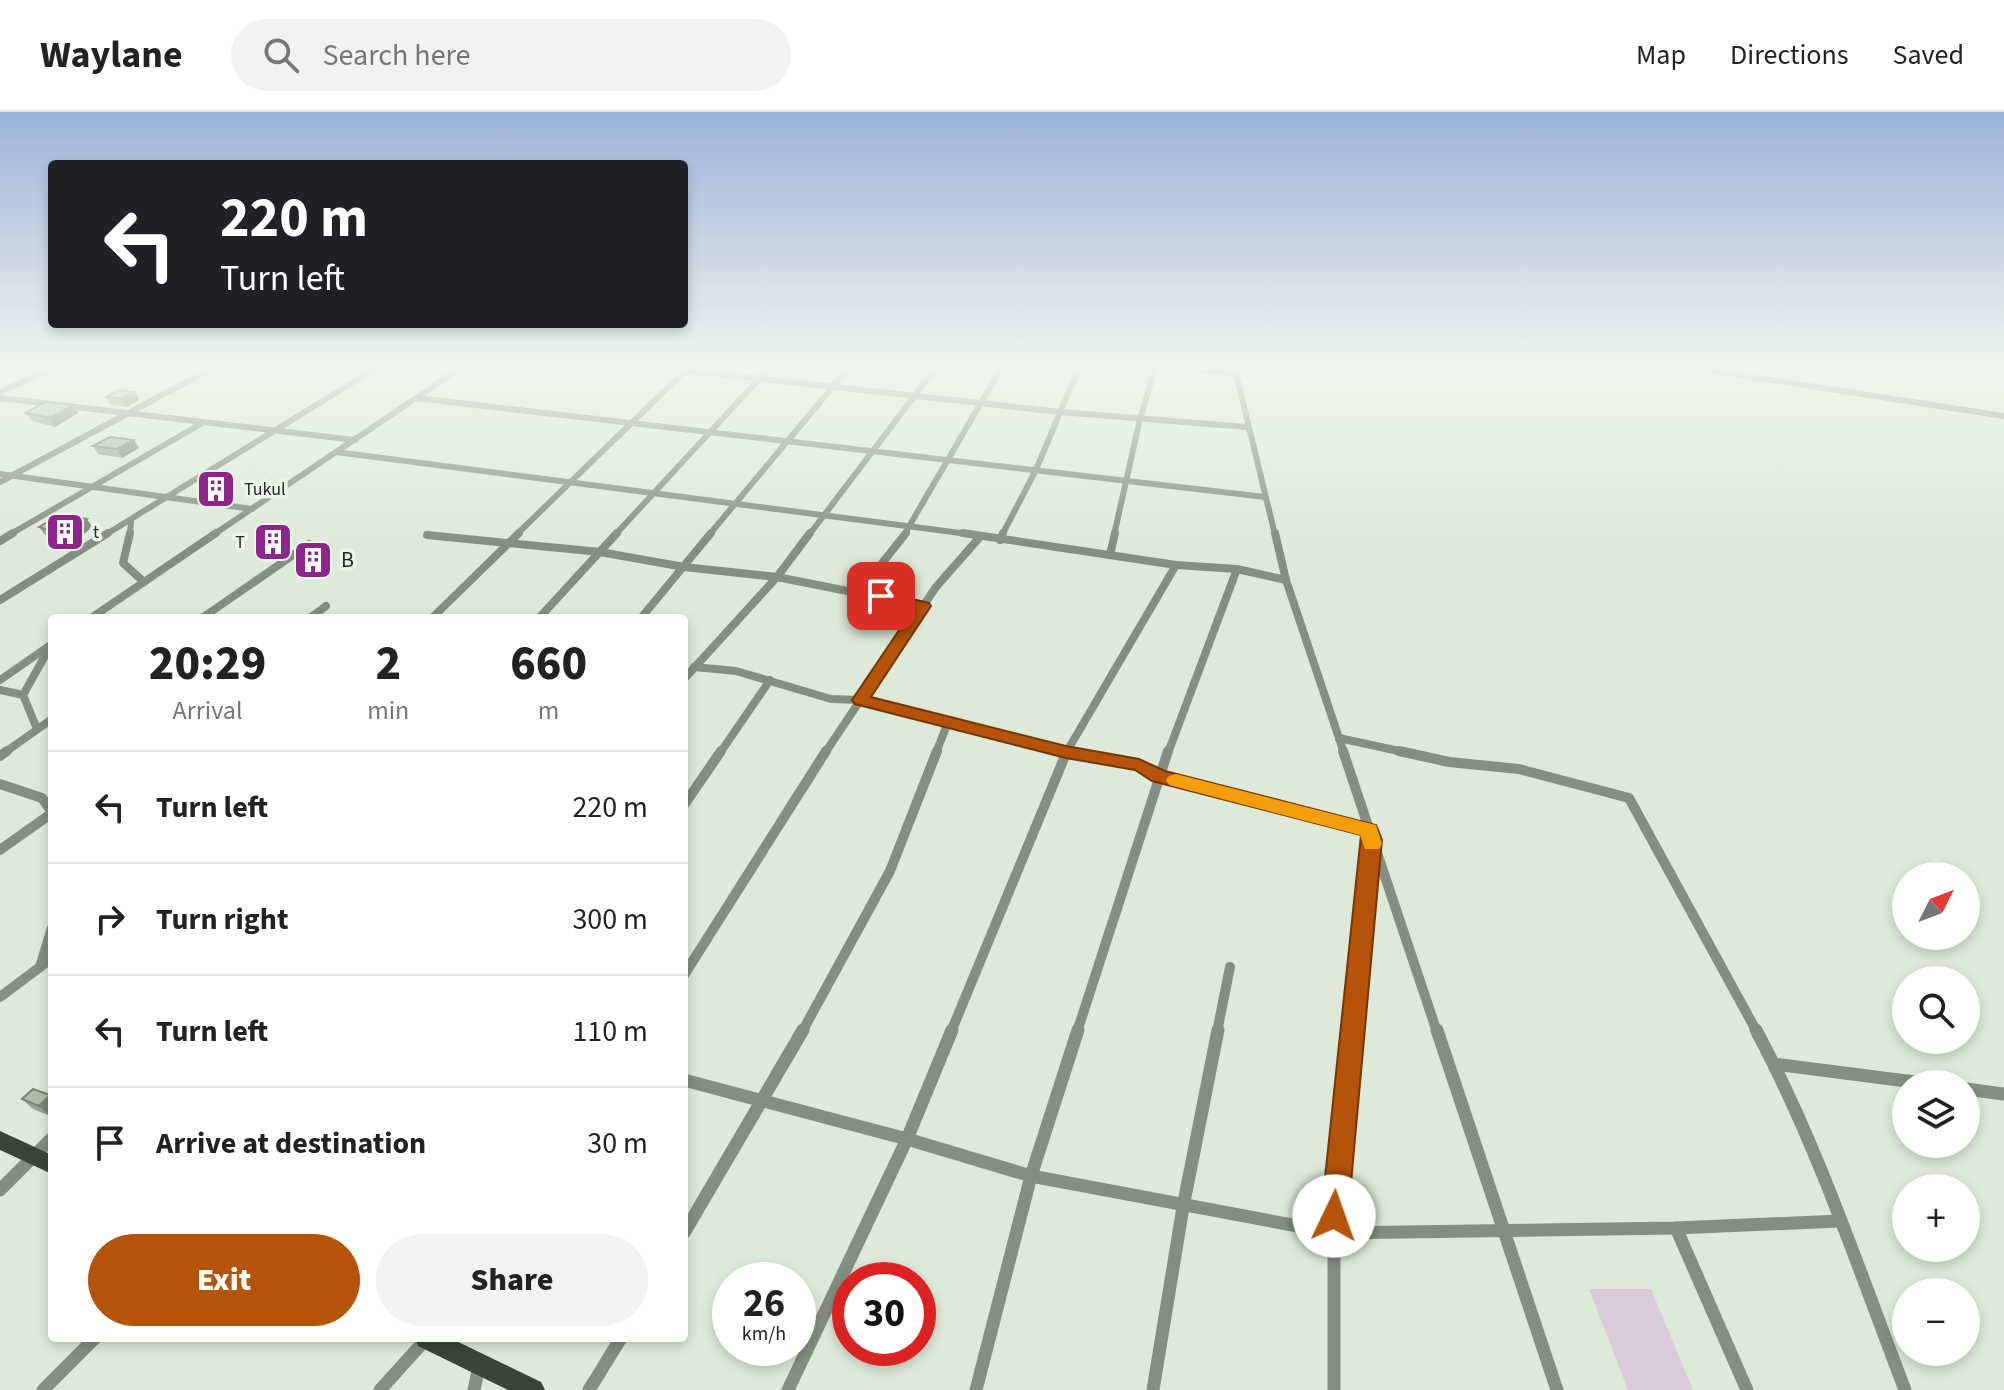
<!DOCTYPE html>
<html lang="en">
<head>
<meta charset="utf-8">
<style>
  body { margin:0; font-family:"Source Sans 3",sans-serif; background:#f2f2f2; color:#222; height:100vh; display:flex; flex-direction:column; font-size:30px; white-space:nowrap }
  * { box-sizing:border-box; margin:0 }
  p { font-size:26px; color:#767676 }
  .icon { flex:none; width:44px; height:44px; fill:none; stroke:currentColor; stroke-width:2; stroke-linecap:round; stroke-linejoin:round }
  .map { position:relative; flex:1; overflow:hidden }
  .sheet { position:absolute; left:48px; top:502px; width:640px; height:728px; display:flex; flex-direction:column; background:#fff; border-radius:8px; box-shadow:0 4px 12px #0003 }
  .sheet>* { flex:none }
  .guide { position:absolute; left:48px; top:48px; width:640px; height:168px; border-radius:8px; box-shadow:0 4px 12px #0003; background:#202124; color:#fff; overflow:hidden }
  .needle { width:52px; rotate:48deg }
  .fabs { position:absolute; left:1892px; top:750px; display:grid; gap:16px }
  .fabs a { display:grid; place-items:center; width:88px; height:88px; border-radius:50%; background:#fff; box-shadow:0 4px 12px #0003; font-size:40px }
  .speed { position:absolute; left:712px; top:1150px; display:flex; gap:16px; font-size:40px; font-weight:700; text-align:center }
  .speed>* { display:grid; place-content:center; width:104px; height:104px; border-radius:50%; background:#fff; box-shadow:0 4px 12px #0003; line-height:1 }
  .speed small { font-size:20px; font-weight:400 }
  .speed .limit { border:12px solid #d22; background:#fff; color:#111 }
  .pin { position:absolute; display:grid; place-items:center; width:68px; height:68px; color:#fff; margin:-34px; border-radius:16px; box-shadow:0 4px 12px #0006 }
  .me { position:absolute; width:88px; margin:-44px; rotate:3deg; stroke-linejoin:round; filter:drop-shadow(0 0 6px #0008) }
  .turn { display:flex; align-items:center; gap:28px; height:168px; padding:0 40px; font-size:36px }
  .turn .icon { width:104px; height:104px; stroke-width:2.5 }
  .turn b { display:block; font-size:56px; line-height:68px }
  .eta { display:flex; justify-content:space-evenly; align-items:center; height:136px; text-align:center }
  .eta b { font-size:48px; font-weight:800; line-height:56px }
  .primary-button { display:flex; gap:16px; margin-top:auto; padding:16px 40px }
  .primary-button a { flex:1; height:92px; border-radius:48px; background:#b45309; color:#fff; font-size:32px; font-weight:800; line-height:92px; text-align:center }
  .primary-button a+a { background:#f2f2f2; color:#222 }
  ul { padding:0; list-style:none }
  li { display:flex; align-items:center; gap:24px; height:112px; padding:0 40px; border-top:2px solid #e0e0e0 }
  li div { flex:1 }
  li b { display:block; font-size:30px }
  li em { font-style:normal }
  header { display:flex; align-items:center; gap:48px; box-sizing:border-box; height:112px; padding:0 40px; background:#fff; border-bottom:2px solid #e0e0e0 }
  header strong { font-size:38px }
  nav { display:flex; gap:44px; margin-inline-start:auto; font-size:28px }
  .search { width:560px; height:72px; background:#f2f2f2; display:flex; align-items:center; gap:20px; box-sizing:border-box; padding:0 28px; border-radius:44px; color:#767676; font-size:30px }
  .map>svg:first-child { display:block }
</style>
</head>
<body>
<header>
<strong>Waylane</strong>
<div class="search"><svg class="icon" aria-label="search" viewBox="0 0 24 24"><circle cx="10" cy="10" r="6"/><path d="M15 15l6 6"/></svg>Search here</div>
<nav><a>Map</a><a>Directions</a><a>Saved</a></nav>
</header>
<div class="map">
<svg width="2004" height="1278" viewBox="0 0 2004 1278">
  <rect width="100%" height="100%" fill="#ddead9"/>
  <!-- green -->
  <path fill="#dbcbd9" d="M1589,1177h62l42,101h-65z"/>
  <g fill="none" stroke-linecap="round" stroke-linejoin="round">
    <!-- minor-far3 -->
    <g stroke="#858e83" stroke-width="6">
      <path d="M465,253l-129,87 640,83"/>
      <path d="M637,253l423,47 187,15"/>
      <path d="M1129,253l105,8"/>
      <path d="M1234,253l41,170"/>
      <path d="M1675,253l329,51"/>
      <path d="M0,280l59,-27"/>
      <path d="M0,286l355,42"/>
      <path d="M416,286l849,99"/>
      <path d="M0,362l252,35"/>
      <path d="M0,370l218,-117"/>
      <path d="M9,423l195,-113"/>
      <path d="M105,423l276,-170"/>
      <path d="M130,423l1,-15"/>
      <path d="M213,423l123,-83"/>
      <path d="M427,423h4"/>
      <path d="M516,423l171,-166"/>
      <path d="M615,423l157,-170"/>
      <path d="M709,423l142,-170"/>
      <path d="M809,423l129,-170"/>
      <path d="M904,423l99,-170"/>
      <path d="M1002,423l33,-63 45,-107"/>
      <path d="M1114,423l26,-116 16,-54"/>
    </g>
    <!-- minor-far2 -->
    <g stroke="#858e83" stroke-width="8">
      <path d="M130,421l-7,30 21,19"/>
      <path d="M963,421l213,32 61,4 49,11"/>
      <path d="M1275,421l11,47 58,173"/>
      <path d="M427,423l173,17 84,15 93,10 146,29"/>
      <path d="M1000,428l3,-7"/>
      <path d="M0,429l13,-8"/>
      <path d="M1110,443l5,-22"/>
      <path d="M860,479l46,-58"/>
      <path d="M0,488l108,-67"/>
      <path d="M91,506l125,-85"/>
      <path d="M202,506l107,-74"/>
      <path d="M310,506l16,-12"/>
      <path d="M432,506l87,-85"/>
      <path d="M539,506l78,-85"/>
      <path d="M641,506l70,-85"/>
      <path d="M694,555l42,4 95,28 30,1 211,53"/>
      <path d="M684,567l93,-102 33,-44"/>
      <path d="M0,568l52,-36"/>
      <path d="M0,578l23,5 14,34"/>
      <path d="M23,583l27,-48"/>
      <path d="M1339,626l69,15"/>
      <path d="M4,641l48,-34"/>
      <path d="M720,641l50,-73"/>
      <path d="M825,641l111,-166 43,-49"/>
      <path d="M936,641l12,-31"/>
      <path d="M1066,641l110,-188"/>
      <path d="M1168,641l69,-184"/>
    </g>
    <!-- minor-far1 -->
    <g stroke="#858e83" stroke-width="10">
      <path d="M1062,639l77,14 20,11 210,54"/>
      <path d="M1343,639l94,281"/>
      <path d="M1399,639l50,11 70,7 110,29 128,234"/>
      <path d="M0,644l7,-5"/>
      <path d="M0,672l42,14 10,14"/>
      <path d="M684,693l37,-54"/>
      <path d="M0,738l52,-37"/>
      <path d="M40,855l12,-39"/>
      <path d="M684,863l142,-224"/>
      <path d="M0,885l52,-39"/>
      <path d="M802,920l88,-161 47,-120"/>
      <path d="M951,920l116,-281"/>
      <path d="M1077,920l91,-281"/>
      <path d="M1217,920l13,-65"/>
      <path d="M1352,920l20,-189"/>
    </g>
    <!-- minor -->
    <g stroke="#858e83" stroke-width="13">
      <path d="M1437,918l120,360"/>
      <path d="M1756,918c61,114 103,240 149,360"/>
      <path d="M1774,952l156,20"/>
      <path d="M684,968l223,59 124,37 304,57 341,-5 164,-7"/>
      <path d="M1966,977l38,5"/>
      <path d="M0,1078l52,-52"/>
      <path d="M1676,1116l71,162"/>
      <path d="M684,1121l119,-203"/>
      <path d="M43,1278l52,-52"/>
      <path d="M380,1278l47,-52"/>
      <path d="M474,1278l5,-24"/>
      <path d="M589,1278l32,-52"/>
      <path d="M788,1278l119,-251 45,-109"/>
      <path d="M976,1278l55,-214 47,-146"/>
      <path d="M1153,1278l30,-183 35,-177"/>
      <path d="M1334,1278v-191l18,-169"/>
    </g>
    <!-- primary -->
    <g fill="#384735" fill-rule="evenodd">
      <path d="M0,1019l52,24v19l-52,-24z"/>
      <path d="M415,1226h35l91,44 4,8h-37l-90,-44z"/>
    </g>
  </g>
  <!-- wall -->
  <g fill="#93a58f">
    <path d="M135,280l4,8 -12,7 -16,-2 -5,-8z"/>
    <path d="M73,293l5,8 -23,14 -23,-6 -6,-8z"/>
    <path d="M134,328l5,8 -17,10 -24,-4 -5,-8z"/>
    <path d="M87,407l5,8 -20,17 -27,-9 -6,-8z"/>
    <path d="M50,983l2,2v17l-2,2 -17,-7 -11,-10z"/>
  </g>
  <!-- shaded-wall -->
  <g fill="#788674">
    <path d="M135,280l4,8 -12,7 -5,-8z"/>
    <path d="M73,293l5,8 -23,14 -5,-9z"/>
    <path d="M134,328l5,8 -17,10 -5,-9z"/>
    <path d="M87,407l5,8 -20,17 -6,-8z"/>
    <path d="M50,983l2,2v17l-2,2 -11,-10z"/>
  </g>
  <!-- building -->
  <g fill="#abc0a6" stroke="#788674" stroke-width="2">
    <path d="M119,278l16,2 -13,7 -16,-2z"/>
    <path d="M45,290l28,3 -23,13 -24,-5z"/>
    <path d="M110,325l24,3 -17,9 -24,-3z"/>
    <path d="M59,403l28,4 -21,17 -27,-9z"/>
    <path d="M33,977l17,6 -11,11 -17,-7z"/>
  </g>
  <!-- sky -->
  <linearGradient id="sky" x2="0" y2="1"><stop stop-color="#9bb2da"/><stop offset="0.59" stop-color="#f0f6ee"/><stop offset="1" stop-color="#f0f6ee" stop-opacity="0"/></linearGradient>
  <rect width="2004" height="432" fill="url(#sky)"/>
  <!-- route -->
  <path fill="#b45309" stroke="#753606" stroke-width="2" d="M881,480l48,11 2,3 -60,91 195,49 73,13 26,12 211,54 6,15 -34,376 -4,9 -10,4 -9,-4 -4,-9 40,-381 -209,-54 -17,-11 -69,-12 -211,-54 -3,-4 62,-92 -38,-9v-6z"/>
  <!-- slow -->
  <path fill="#f59e0b" d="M1176,662l200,51 6,19 -3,5h-14l-5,-14 -191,-50 -3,-5 3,-4z"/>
  <!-- icons -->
  <defs>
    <symbol id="building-square" viewBox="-11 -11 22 22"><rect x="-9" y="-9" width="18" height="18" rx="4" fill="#8e258b" stroke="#eaf7e7"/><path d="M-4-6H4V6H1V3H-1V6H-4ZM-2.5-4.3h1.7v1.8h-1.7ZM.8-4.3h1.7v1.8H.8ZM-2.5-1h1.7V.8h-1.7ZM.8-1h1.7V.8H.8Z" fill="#fff"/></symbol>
  </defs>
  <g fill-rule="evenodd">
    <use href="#building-square" x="194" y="355" width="44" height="44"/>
    <use href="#building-square" x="43" y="398" width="44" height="44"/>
    <use href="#building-square" x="251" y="408" width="44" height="44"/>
    <use href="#building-square" x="291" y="426" width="44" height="44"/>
  </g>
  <g text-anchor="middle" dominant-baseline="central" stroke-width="7" stroke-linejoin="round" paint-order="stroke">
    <!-- far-poi labels -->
    <g font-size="18" fill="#242923" stroke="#eaf7e7" text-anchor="start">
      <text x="244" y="377">Tukul</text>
      <text x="93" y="420">t</text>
      <text x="245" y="430" text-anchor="end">T</text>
    </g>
    <!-- poi labels -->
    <g font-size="22" fill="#242923" stroke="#eaf7e7" text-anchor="start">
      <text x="341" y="448">B</text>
    </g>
  </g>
</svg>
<div class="fabs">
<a><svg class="needle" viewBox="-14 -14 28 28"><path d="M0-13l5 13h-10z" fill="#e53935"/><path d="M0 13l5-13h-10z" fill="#767676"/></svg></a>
<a><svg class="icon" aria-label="search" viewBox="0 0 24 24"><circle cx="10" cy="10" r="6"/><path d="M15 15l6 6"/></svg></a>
<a><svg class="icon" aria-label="layers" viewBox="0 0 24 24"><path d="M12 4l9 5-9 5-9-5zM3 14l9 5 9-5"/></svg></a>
<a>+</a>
<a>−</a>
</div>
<div class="speed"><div>26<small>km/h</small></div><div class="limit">30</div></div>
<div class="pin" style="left:881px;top:484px;background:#d93025"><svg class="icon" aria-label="arrive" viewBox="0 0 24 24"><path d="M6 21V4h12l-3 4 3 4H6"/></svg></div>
<svg class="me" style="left:1334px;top:1104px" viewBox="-20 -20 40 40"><circle r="19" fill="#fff"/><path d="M0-13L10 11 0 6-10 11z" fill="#b45309"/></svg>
<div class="guide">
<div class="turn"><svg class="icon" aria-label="left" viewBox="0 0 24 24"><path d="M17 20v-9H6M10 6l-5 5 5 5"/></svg><div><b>220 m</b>Turn left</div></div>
</div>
<section class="sheet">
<div class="eta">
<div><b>20:29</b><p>Arrival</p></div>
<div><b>2</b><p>min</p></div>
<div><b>660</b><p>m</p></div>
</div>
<ul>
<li><svg class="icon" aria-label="left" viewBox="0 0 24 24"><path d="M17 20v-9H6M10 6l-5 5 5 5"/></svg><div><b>Turn left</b></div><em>220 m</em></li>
<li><svg class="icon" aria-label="right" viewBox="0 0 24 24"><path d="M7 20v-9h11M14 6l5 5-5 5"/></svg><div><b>Turn right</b></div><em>300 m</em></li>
<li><svg class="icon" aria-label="left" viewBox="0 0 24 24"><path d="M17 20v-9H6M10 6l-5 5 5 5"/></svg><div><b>Turn left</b></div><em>110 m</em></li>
<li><svg class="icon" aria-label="arrive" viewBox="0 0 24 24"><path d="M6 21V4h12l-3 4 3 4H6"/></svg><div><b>Arrive at destination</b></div><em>30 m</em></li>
</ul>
<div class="primary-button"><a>Exit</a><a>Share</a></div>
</section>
</div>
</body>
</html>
